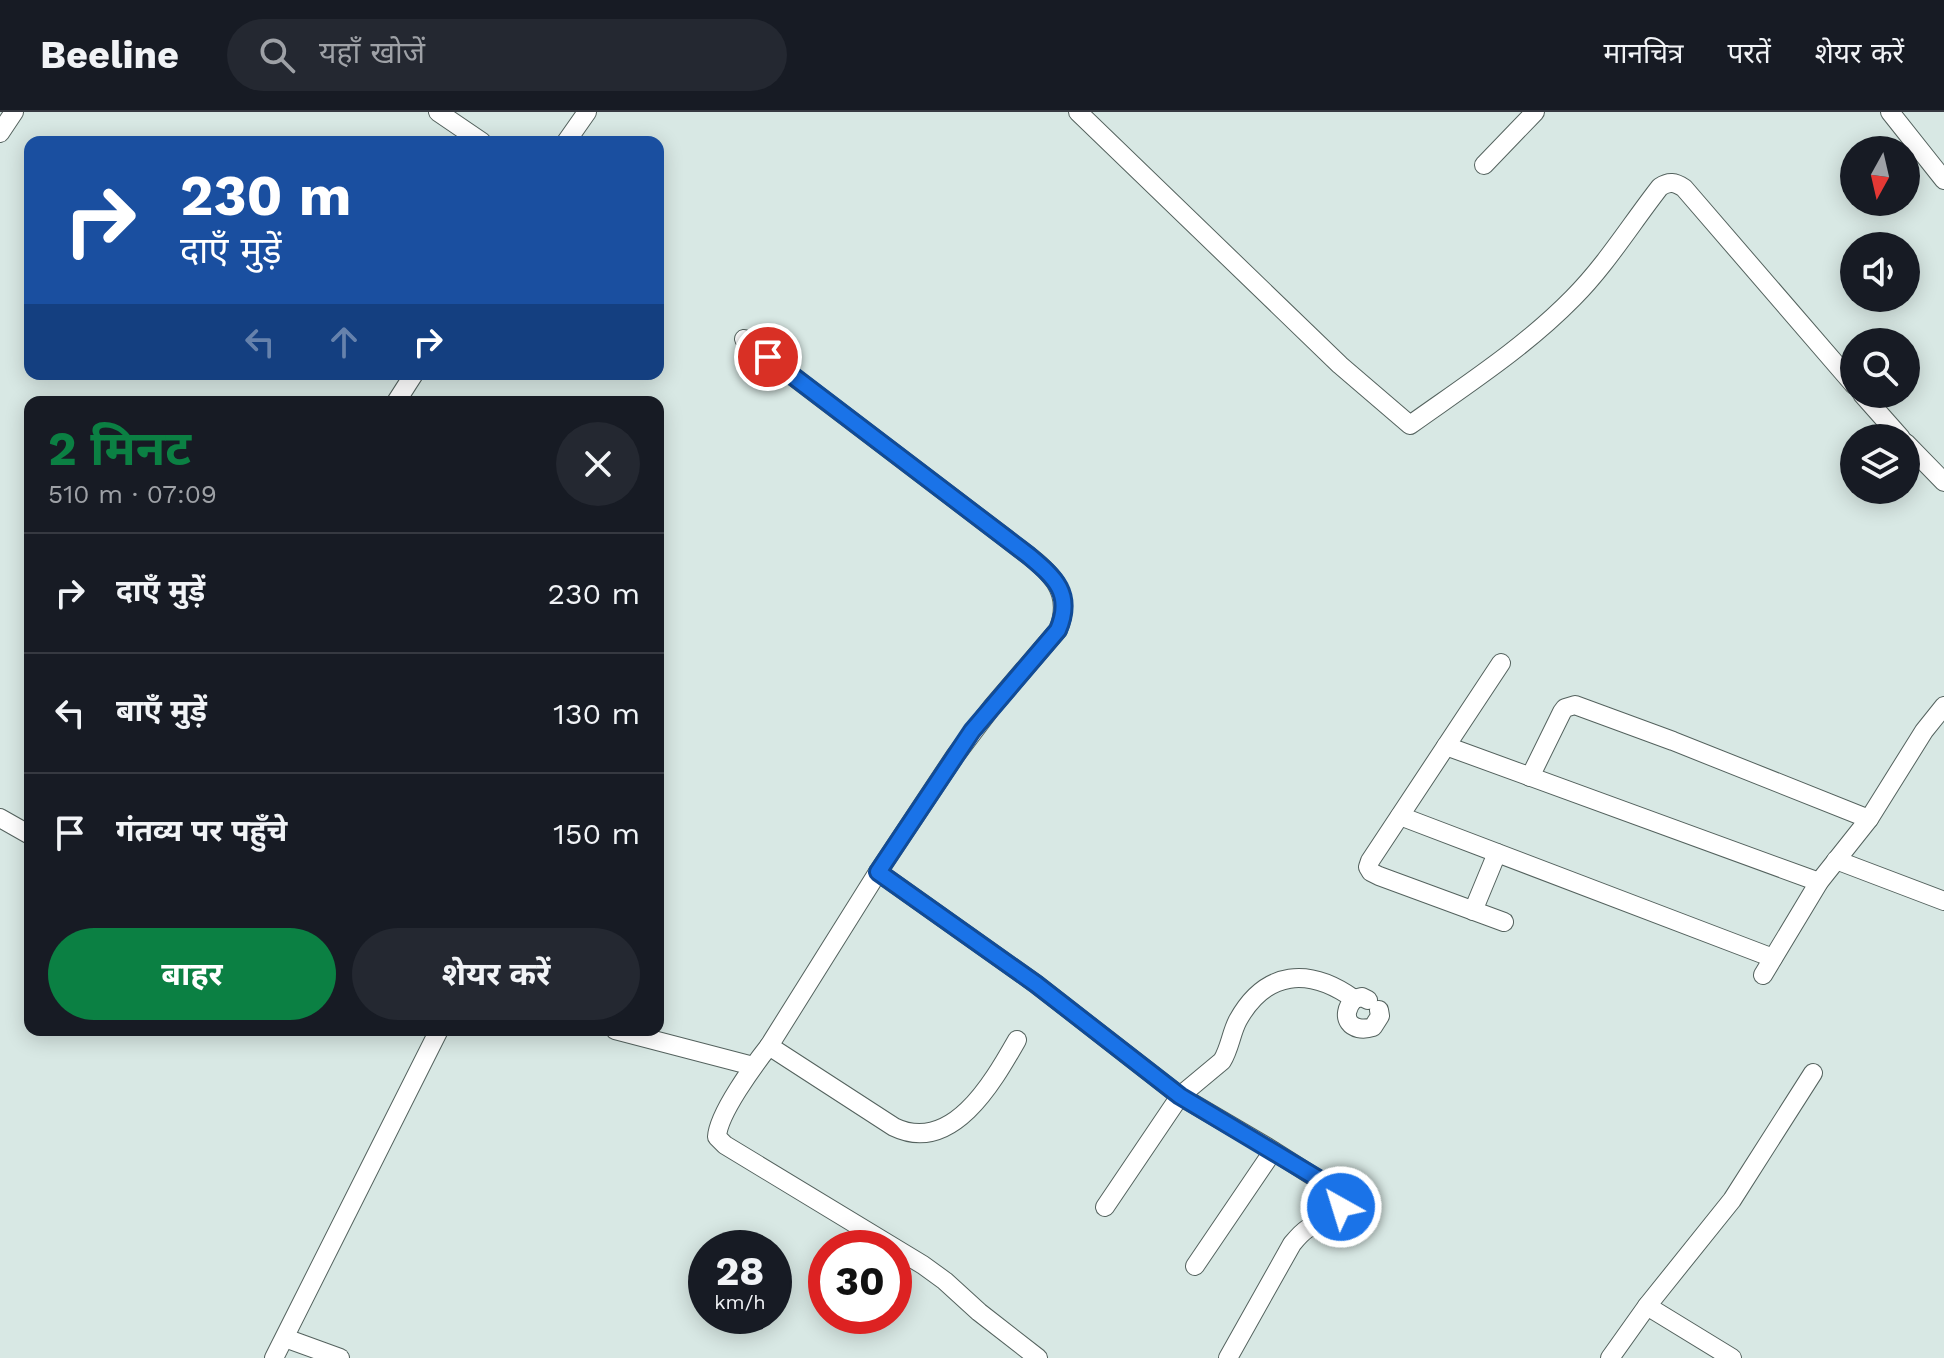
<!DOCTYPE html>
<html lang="hi">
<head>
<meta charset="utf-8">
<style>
  body { margin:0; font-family:"Work Sans","Noto Sans Devanagari",sans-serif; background:#242831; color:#f1f3f6; height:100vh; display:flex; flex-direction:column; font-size:30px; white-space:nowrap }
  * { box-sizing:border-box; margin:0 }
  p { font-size:26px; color:#9ea1a6 }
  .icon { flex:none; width:44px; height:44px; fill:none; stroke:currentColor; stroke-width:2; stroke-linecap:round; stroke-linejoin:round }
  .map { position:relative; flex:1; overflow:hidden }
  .details { position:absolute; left:24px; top:284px; width:640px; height:640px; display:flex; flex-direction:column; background:#171b24; border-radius:16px; box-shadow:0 4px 20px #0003 }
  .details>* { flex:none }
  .guide { position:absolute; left:24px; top:24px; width:640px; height:244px; border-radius:16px; box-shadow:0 4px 20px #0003; background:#1a4fa0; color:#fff; overflow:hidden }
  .needle { width:52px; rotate:188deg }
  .controls { position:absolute; left:1840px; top:24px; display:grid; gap:16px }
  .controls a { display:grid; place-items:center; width:80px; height:80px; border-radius:50%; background:#171b24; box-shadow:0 4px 20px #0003; font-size:40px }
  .speed { position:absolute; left:688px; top:1118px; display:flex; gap:16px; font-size:40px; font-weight:700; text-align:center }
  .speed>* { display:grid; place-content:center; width:104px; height:104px; border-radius:50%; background:#171b24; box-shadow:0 4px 20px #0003; line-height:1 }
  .speed small { font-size:20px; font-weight:400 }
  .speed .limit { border:12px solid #d22; background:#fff; color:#111 }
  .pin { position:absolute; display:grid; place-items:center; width:68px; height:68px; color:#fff; margin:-34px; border:4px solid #fff; border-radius:50%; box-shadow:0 2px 8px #0007 }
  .me { position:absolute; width:88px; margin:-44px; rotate:321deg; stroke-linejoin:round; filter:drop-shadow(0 0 6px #0008) }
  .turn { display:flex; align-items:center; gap:28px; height:168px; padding:0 24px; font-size:36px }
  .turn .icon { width:104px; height:104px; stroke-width:2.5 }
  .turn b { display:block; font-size:56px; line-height:68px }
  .lanes { display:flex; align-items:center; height:76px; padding:0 24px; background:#0003; justify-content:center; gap:40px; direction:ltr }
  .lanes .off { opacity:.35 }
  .round { display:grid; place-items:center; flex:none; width:84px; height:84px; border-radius:42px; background:#242831 }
  .summary { display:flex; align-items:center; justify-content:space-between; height:136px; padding:0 24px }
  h1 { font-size:48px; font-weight:700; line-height:60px; color:#0b8043 }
  .button { display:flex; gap:16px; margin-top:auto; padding:16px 24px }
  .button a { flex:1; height:92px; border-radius:48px; background:#0b8043; color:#fff; font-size:32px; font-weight:700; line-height:92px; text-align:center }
  .button a+a { background:#242831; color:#f1f3f6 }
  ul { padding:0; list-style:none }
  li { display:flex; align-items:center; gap:24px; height:120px; padding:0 24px; border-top:2px solid #363941 }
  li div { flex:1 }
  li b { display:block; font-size:30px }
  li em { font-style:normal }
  header { display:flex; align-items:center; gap:48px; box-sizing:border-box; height:112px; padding:0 40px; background:#171b24; border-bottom:2px solid #363941 }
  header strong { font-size:38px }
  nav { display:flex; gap:44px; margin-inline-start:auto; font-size:28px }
  .search { width:560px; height:72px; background:#242831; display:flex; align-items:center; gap:20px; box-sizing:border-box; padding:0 28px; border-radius:44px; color:#9ea1a6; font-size:30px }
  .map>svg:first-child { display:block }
</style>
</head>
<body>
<header>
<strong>Beeline</strong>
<div class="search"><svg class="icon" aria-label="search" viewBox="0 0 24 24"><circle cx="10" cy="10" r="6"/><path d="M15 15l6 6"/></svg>यहाँ खोजें</div>
<nav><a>मानचित्र</a><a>परतें</a><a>शेयर करें</a></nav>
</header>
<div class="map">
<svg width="1944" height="1246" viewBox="0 0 1944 1246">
  <rect width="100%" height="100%" fill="#d8e8e4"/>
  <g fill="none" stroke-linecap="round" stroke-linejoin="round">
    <defs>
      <g id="minor">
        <path d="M438,0l44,30"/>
        <path d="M1078,0l262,253 70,60c56,-40 115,-78 163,-127 33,-33 58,-74 87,-111 9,-6 15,-5 24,1l170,197"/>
        <path d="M1890,0l54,68"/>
        <path d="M0,21l14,-21"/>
        <path d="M566,30l21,-30"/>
        <path d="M1484,53l51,-53"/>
        <path d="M744,227l263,200c31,25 70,45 51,91l-66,77 -37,49 -77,116 -109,174c-15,19 -51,68 -52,91l8,8 198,120 22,16 34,31 59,46"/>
        <path d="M1862,282l39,44"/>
        <path d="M396,290l18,-28"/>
        <path d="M1906,331l38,39"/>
        <path d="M1501,551l-131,198 -2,6 3,5 8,4 125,46"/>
        <path d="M1446,634l373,136"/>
        <path d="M1530,665l32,-65 3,-4 10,-3 98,36 196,78"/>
        <path d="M1400,704l373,142"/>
        <path d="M0,706l30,17"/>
        <path d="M1836,748l108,41"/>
        <path d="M878,760l158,112 144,112 87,51 71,45c11,25 -14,27 -31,37 -6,4 -10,9 -15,15l-64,114"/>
        <path d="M1473,799l24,-58"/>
        <path d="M1763,863l56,-93 50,-63 55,-88 20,-25"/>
        <path d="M1354,887c-16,18 -3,35 19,28l7,-11 -1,-6"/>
        <path d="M615,918l138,36"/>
        <path d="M769,934l125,81c58,28 99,-45 123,-87"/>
        <path d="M1105,1095l75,-111 42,-35c8,-13 9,-28 16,-41 28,-50 71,-53 116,-21l8,-2 6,3"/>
        <path d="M1195,1154l78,-115"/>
        <path d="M1647,1194l85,52"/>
        <path d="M285,1226l55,20"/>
        <path d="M274,1246l165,-328"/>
        <path d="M1610,1246l37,-52 85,-106 81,-127"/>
      </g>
    </defs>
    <!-- minor casing -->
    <use href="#minor" stroke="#54625e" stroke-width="20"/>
    <!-- minor -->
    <use href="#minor" stroke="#fff" stroke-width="18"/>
  </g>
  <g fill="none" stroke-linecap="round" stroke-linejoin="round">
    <defs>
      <path id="route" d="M768,245l260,198c26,22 46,38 30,75l-86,101 -94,141 158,112 144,112 147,88c9,7 14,11 14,23"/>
    </defs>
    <!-- route casing -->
    <use href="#route" stroke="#114b97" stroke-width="20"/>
    <!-- route -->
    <use href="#route" stroke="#1a73e8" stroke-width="14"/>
  </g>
</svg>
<div class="controls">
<a><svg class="needle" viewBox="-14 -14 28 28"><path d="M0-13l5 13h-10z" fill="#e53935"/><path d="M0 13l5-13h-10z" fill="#9ea1a6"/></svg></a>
<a><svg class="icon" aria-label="sound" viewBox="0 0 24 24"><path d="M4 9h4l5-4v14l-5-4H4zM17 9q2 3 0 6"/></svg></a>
<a><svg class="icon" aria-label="search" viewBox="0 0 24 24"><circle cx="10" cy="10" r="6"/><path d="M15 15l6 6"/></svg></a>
<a><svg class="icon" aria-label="layers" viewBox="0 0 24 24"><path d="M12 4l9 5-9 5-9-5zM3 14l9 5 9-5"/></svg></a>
</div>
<div class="speed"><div>28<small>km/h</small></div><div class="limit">30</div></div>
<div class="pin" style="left:768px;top:245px;background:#d93025"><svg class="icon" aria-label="arrive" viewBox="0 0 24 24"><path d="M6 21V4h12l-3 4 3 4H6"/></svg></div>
<svg class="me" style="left:1341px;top:1095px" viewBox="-20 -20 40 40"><circle r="17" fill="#1a73e8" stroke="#fff" stroke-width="3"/><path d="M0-11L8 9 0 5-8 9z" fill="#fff"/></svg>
<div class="guide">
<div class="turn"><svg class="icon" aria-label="right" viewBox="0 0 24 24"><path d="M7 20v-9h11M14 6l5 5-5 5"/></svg><div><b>230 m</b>दाएँ मुड़ें</div></div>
<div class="lanes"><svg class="icon off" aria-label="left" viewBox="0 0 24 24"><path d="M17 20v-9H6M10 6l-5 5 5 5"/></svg><svg class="icon off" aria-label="ahead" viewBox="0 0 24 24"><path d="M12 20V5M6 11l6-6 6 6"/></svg><svg class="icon" aria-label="right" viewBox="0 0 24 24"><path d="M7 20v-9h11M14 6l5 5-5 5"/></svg></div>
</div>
<section class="details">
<div class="summary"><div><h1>2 मिनट</h1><p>510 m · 07:09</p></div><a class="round"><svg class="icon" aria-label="close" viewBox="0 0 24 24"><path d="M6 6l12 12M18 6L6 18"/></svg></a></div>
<ul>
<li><svg class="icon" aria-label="right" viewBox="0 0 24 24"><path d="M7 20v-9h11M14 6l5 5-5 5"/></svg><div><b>दाएँ मुड़ें</b></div><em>230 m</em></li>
<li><svg class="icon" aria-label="left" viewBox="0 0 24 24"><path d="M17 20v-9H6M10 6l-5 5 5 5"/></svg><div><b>बाएँ मुड़ें</b></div><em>130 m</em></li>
<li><svg class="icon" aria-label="arrive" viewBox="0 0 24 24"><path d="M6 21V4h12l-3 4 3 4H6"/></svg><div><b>गंतव्य पर पहुँचे</b></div><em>150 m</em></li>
</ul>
<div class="button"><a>बाहर</a><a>शेयर करें</a></div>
</section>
</div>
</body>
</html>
